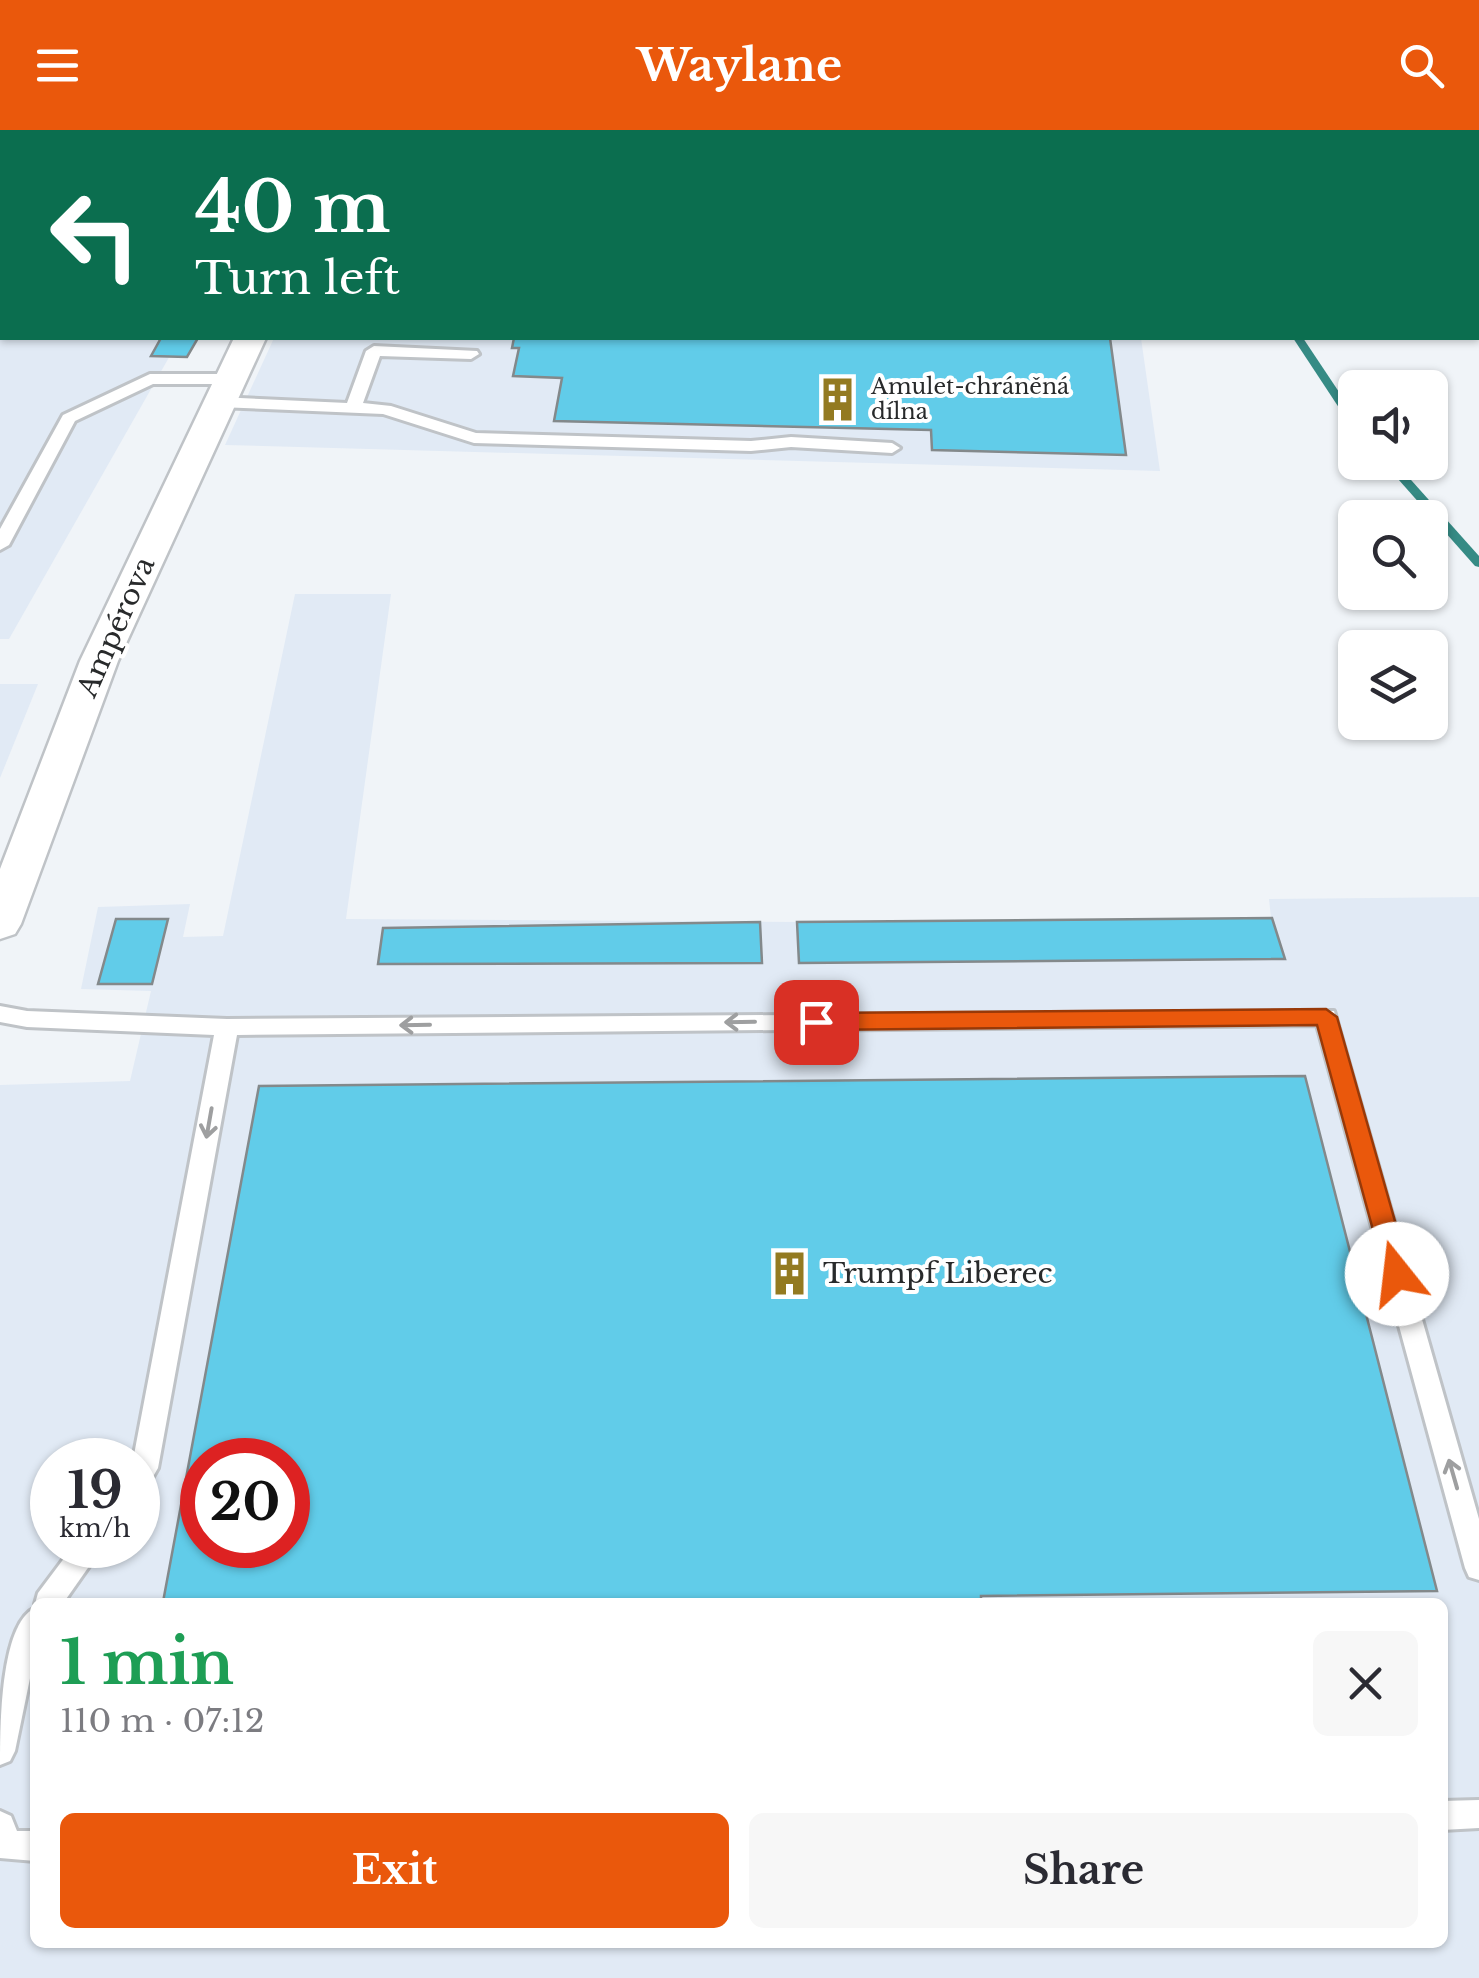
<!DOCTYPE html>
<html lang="en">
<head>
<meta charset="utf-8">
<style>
  body { margin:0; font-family:"Libre Baskerville",serif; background:#f7f7f7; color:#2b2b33; height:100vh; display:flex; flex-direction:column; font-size:38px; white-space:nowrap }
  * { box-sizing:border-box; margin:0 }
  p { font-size:32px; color:#7c7c81 }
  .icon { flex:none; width:55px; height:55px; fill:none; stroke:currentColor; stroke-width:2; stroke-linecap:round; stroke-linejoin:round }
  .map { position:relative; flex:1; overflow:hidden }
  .sheet { position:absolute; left:30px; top:1468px; width:1418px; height:350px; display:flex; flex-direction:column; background:#fff; border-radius:15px; box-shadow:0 2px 8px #0004 }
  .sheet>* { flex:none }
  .top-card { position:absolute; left:0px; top:0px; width:1480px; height:210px; box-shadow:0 2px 8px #0004; background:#0b6e4f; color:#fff; overflow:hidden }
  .buttons { position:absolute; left:1338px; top:240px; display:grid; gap:20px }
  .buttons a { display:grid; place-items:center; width:110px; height:110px; border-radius:15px; background:#fff; box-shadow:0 2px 8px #0004; font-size:50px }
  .speed { position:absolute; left:30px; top:1308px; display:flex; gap:20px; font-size:50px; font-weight:700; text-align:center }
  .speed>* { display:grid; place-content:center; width:130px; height:130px; border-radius:50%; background:#fff; box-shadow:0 2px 8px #0004; line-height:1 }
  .speed small { font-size:25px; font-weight:400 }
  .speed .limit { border:15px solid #d22; background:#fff; color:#111 }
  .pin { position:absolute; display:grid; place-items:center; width:85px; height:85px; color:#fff; margin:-42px; border-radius:20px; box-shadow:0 5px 15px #0006 }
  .me { position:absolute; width:110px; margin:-55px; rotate:344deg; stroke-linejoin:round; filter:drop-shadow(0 0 8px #0008) }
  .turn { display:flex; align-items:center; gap:35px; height:210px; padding:0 30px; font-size:45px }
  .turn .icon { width:130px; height:130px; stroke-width:2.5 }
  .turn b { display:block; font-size:70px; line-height:85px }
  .round { display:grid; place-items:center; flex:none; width:105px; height:105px; border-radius:15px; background:#f7f7f7 }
  .summary { display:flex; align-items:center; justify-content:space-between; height:170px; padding:0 30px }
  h1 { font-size:60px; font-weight:700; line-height:75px; color:#1e9e55 }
  .cta { display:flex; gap:20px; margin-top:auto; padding:20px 30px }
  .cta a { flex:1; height:115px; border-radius:15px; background:#ea580c; color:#fff; font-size:40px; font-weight:700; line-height:115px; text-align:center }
  .cta a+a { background:#f7f7f7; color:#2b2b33 }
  header { display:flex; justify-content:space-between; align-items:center; height:130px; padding:0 30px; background:#ea580c; color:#fff; font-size:45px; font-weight:700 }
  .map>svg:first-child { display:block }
</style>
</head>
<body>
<header><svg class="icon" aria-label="menu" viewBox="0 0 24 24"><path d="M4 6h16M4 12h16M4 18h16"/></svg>Waylane<svg class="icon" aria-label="search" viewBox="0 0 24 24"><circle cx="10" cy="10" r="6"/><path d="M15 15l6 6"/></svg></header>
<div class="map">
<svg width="1479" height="1848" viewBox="0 0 1479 1848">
  <rect width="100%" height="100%" fill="#f0f4f8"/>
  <!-- built -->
  <g fill="#e1eaf5" fill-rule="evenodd">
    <path d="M0,205l180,3 -171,301h-9z"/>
    <path d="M274,208h867l19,133 -935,-26z"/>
    <path d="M295,464h96l-45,325 451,3 474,-4 -2,-19 210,-2v1081h-1479v-893l130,-4 21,-90 -70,-2 17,-82 92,-3 -7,33 40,-1zM52,1330h86v85h-86zM202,1330h86v85h-86zM35,1472h1407v340h-1407z"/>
    <path d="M0,554h38l-38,94z"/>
  </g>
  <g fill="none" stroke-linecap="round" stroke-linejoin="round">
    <!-- stream -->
    <g fill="#368b85" fill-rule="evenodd">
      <path d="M1359,0h11l2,2h-10z"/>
      <path d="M1293,208h10l52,78v11l-4,-1z"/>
      <path d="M1383,332h12l84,94v11l-4,-1z"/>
    </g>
  </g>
  <!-- building -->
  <g fill="#61cce9" stroke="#83898b" stroke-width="2.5" fill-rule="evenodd">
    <path d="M161,208h37l-11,19 -36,-1z"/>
    <path d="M514,208h596l16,117 -194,-5 -1,-20 -377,-9 8,-43 -49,-2 6,-28h-7z"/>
    <path d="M1272,788l13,41 -486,4 -2,-41z"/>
    <path d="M116,789h52l-16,65h-54z"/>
    <path d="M760,792l2,41 -384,1 5,-36z"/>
    <path d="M1305,946l132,515 -456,5v6h-818l96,-516zM202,1330h86v85h-86z"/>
  </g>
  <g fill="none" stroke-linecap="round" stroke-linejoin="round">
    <defs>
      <g id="lane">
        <path d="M374,216l103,5 2,3 -8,5 -91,-3 -17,47 28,3 85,27 275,8 40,-4 101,6 8,5 -8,5 -101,-6 -40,4 -277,-8 -91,-29 -164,-7 -8,-5 8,-5 128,6 19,-52z"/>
        <path d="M150,244h80l8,5 -8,5h-77l-78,37 -66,124 -9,5v-21l63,-114z"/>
        <path d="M0,876l27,5 200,8 1107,-8 145,508v61l-10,-3 -4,-9 -148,-543 -1080,10 -79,433 -11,19 -9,4v-31h-5l81,-425 -187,-8 -27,-5z"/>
        <path d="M74,1415h30l-40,57 -29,2 3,-11z"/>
        <path d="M35,1478v46l-20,97 -5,10 -10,4c0,-38 0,-141 35,-157z"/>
        <path d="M1479,1670v28l-37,2v-29z"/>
        <path d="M0,1681l11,5 6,15h18v30l-35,-3z"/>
      </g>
      <path id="street" d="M234,208h32l-148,323 -97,263 -6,10 -15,5v-70l80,-208z"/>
    </defs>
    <!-- lane casing -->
    <use href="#lane" stroke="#bfc3c7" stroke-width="6"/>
    <!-- street casing -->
    <use href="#street" stroke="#bfc3c7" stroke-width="5"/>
    <!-- lane -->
    <use href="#lane" fill="#fff" fill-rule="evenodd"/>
    <!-- street -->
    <use href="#street" fill="#fff" fill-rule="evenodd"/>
  </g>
  <!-- one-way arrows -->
  <defs><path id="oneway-shaft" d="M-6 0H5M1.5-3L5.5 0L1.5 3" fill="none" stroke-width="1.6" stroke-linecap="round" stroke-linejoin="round" transform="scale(2.5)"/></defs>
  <g stroke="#9e9fa0">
    <use href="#oneway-shaft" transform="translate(740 892) rotate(179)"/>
    <use href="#oneway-shaft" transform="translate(415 895) rotate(179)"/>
    <use href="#oneway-shaft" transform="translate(209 993) rotate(100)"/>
    <use href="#oneway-shaft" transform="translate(1453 1344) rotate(-106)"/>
  </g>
  <!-- route -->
  <path fill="#ea580c" stroke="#983908" stroke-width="2.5" d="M1326,879l11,8 73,257 -4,7h-18l-3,-7 -68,-249 -501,5 -12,-8 12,-9z"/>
  <!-- icons -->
  <defs>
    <symbol id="building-bare" viewBox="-9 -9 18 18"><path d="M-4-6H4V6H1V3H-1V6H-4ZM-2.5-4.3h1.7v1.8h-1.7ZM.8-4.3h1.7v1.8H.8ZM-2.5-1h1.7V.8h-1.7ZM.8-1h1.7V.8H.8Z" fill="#937a21" stroke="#fff" stroke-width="2.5" paint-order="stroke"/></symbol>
  </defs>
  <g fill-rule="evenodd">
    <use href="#building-bare" x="806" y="238" width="63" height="63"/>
    <use href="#building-bare" x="758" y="1112" width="63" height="63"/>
  </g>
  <g text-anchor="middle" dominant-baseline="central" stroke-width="8" stroke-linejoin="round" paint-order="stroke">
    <!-- far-poi labels -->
    <g font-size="22" fill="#282a2b" stroke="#fff" text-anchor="start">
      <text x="871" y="256">Amulet-chráněná<tspan x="871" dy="25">dílna</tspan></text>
    </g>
    <!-- street labels -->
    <g font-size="28" fill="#282a2b" stroke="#fff">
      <text transform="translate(116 497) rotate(-66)">Ampérova</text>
    </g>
    <!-- poi labels -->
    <g font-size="28" fill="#282a2b" stroke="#fff" text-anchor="start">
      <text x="823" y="1143">Trumpf Liberec</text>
    </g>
  </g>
</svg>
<div class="buttons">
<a><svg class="icon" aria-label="sound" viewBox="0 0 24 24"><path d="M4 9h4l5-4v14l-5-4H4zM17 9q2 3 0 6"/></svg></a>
<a><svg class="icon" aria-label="search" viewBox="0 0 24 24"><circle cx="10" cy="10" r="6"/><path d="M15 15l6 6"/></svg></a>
<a><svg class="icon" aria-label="layers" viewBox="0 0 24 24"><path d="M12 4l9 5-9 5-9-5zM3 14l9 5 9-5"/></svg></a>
</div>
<div class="speed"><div>19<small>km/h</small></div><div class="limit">20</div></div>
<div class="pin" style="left:816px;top:892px;background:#d93025"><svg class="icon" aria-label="arrive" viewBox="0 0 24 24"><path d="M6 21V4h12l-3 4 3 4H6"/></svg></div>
<svg class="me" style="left:1397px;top:1144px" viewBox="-20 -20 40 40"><circle r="19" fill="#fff"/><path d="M0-13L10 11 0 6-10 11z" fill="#ea580c"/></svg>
<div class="top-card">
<div class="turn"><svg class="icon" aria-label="left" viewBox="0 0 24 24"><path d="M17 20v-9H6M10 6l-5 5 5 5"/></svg><div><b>40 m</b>Turn left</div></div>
</div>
<section class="sheet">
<div class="summary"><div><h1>1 min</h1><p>110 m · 07:12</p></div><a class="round"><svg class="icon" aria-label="close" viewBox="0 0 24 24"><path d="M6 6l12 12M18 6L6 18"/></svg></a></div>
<div class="cta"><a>Exit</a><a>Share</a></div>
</section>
</div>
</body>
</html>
